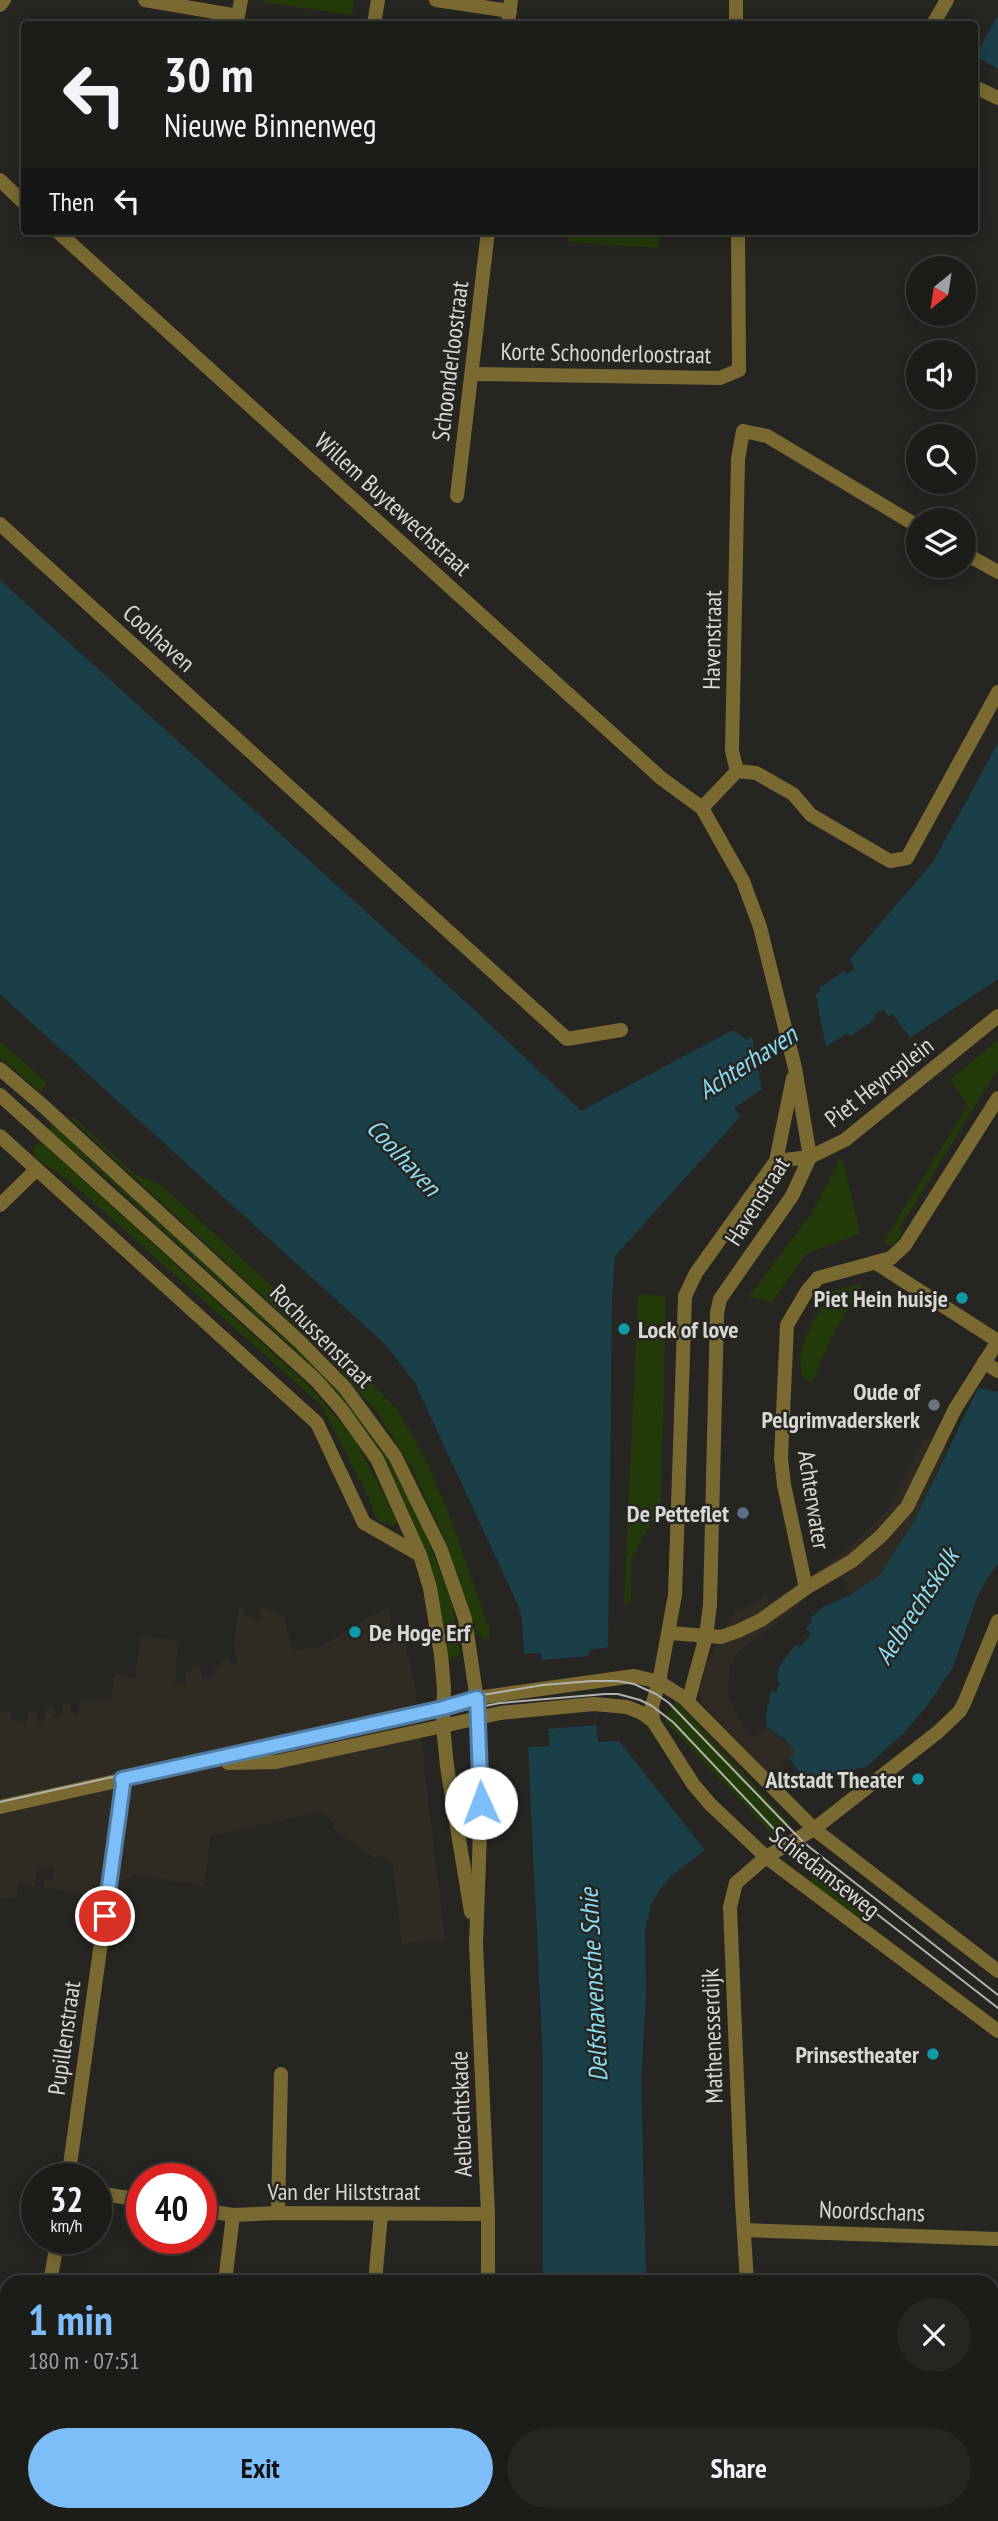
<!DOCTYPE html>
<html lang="en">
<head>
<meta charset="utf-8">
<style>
  body { margin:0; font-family:"PT Sans Narrow",sans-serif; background:#252522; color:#f1f3f6; height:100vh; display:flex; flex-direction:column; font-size:26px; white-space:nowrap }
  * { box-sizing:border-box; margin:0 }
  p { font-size:23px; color:#a0a1a2 }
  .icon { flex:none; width:38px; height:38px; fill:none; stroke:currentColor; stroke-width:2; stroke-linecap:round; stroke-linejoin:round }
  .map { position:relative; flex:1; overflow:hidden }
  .sheet { position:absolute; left:0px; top:2275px; width:999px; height:247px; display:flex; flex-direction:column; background:#1c1c19; border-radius:21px 21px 0 0; box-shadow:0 4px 18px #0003,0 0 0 2px #3a3a38 }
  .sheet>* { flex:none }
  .guide { position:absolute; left:21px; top:21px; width:957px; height:214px; border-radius:7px; box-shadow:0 4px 18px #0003,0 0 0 2px #3a3a38; background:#1c1c19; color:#f1f3f6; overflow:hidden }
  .needle { width:46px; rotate:210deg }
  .tools { position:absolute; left:906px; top:256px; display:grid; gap:14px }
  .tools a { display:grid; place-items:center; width:70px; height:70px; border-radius:50%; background:#1c1c19; box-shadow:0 4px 18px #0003,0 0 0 2px #3a3a38; font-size:35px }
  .speed { position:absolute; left:21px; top:2163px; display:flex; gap:14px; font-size:35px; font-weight:700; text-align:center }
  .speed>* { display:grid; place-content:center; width:91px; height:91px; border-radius:50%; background:#1c1c19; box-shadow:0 4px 18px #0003,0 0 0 2px #3a3a38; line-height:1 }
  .speed small { font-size:18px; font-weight:400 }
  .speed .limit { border:10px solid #d22; background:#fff; color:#111 }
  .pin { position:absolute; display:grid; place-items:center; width:60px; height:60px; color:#fff; margin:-30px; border:4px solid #fff; border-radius:50%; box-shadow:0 2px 7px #0007 }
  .me { position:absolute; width:77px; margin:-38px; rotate:358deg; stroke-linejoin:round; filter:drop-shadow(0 0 5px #0008) }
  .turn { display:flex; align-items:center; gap:24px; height:147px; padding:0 28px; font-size:32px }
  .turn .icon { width:91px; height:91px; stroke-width:2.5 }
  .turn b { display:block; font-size:49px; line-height:60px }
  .then { display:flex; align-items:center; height:66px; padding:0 28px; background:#0003; gap:14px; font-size:26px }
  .round { display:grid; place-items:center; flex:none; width:74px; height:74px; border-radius:37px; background:#252522 }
  .overview { display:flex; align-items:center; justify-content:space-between; height:119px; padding:0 28px }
  h1 { font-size:42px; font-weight:700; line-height:52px; color:#7dbef9 }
  .cta { display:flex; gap:14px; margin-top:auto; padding:14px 28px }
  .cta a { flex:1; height:80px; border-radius:42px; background:#7dbef9; color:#111; font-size:28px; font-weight:700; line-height:80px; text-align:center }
  .cta a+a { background:#252522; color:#f1f3f6 }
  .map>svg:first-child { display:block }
</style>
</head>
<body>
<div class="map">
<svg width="998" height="2521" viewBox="0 0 998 2521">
  <rect width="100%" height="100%" fill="#262521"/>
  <!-- built -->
  <g fill="#302b22">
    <path d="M925,1436l23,11 -35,76 -34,53 -29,19 -7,-17 -30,13 -16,17 -58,43 -9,14 -3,33 23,37 6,1 11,-9 19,13 10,13 -25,23 -68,-72 -4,-11 9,-34 27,-49 8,-1 24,-14 1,8 21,-13 56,-38 33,-32 12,-13z"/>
    <path d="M259,1606l25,10 8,34 28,-3 59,-36 9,-2 9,35 8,-1 9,39 31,258 -43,4 -9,-79 -14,-10 -3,4 -44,-31 3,-4 -14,-12 -110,24 -7,50 -68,-11 -54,18 -39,-6 1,-7 8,1 2,-12 -16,-3 -3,20 -16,-2 -3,16 -16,-2v-187l12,2 -1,7 15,3 3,-12 9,1 -2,9 8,2 3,-16 8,1 -2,9 8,1 3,-15 8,1 -2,9 8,1 3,-14 14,2 1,-4 15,2 4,-26 20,3 6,-41 38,5 -5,43 12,-2 -1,-9 7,-1 -1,-6 8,-1 3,14 13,-3 -1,-9 7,-1v-5l8,-2 1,5 7,-1 -3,-18 5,-38 4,1 2,7 16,6z"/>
  </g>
  <!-- green -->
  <g fill="#223a0a">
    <path d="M264,0h90l-2,15 -89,-13z"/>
    <path d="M569,231h90v17l-91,-6z"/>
    <path d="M998,1040v29l-99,160 4,3 -9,13h-7l-3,-2 1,-4 83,-134 -18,-25z"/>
    <path d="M0,1041l47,42 -7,9 -40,-35z"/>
    <path d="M73,1116l61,58 26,10 159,145 77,79 26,44 25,56 43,123 -1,7 -6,1 -5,-5 -38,-105 -29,-62 -34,-55 -57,-63 -249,-230z"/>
    <path d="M53,1123l27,28 209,189 72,76 21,31 38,73 31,79 9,53 -2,4 -10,4 -18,-91 -13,-40 -36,-77 -11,-17 -47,-56 -37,-37 -195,-178 -45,-33z"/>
    <path d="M40,1141l272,248 42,49 43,82 -3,6 -13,-4 -5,-4 -9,-24 -46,-89 -254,-226 -31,-20 -3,-9z"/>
    <path d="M840,1159l4,4 16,71 -53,19 -35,49 -23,-5 62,-83z"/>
    <path d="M862,1284l-31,55 -19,44 -10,-7c-7,-31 12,-56 27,-82l5,-4z"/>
    <path d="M640,1294l26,3 -5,203 -3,11 -27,48v43l-5,3 -2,-3 14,-306z"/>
    <path d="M675,1701l113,120 -15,14 -108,-114z"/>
    <path d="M814,1875l57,45 -2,4 -57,-41 -2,-4z"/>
  </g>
  <!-- water -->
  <g fill="#1a3f49">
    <path d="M998,16v53l-23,-13z"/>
    <path d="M0,580l479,434 102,97 152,-81 14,10 73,-48 -1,-4 25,-17 3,3 8,-5 -5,-10 83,-97 65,-119v236l-88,59 -17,-24 -5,2 -5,-7 -9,6 2,4 -26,17 -3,-3 -113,75 6,9 -125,139 -3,44 -4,347 -19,3 9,92 21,-1 86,109 -35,27 -11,14 -8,14 -6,25 1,67 -5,83 5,202h-103v-222l-15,-313 22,-1 -9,-93 -17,1 -2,-36 -4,-13 -103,-222 -29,-38 -386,-351z"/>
    <path d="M978,1388l20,4v172l-10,13 -11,21 -25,71 -23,34 -25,30 -38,34 -52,10 -3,-4 -7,5 -15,-20 6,-6 -9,-12 -19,-13 -1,-12 5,-24 5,1 4,-9 -3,-3 2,-13 16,-22 5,2 11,-13 -5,-5 6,-8 -2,-2 13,-12 27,-12 29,-19 34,-53z"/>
    <rect x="538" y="2515" width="110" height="6"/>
  </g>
  <!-- pier -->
  <g fill="#262521">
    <path d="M815,991l11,56 -64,43 -11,-56z"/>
    <path d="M590,1656l6,69 -49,4 -6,-69z"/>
  </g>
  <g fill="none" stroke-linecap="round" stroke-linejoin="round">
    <!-- pedestrian -->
    <path stroke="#7a6a32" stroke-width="14" d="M876,1263l122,78"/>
    <!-- minor -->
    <g stroke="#7a6a32" stroke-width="14">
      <path d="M145,0l93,16 3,-16"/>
      <path d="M436,0l74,11"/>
      <path d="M736,0v24"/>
      <path d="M0,5l4,-5"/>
      <path d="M374,24l4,-24"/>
      <path d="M508,24l3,-24"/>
      <path d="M933,24l14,-24"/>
      <path d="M975,87l23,11"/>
      <path d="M0,180l24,23"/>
      <path d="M57,231l604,547 41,30 41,73 17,46 35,141 15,89 -18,39 -72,103 -3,14 -7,292 -4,31 -18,66"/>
      <path d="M472,374l248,4 19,-8 -1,-139"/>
      <path d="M457,496l31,-265"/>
      <path d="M0,524l567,515 54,-9"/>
      <path d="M964,553l34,19"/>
      <path d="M737,771l-5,-20 6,-292 5,-28 24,5 152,91"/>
      <path d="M737,771l19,2 37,21 18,21 79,46 17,-3 91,-166"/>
      <path d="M702,808l35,-37"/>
      <path d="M0,1136l317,287 47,100 56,32"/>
      <path d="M776,1161l34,-4 35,-17 153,-124"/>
      <path d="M0,1205l36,-35"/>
      <path d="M984,1362l14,9"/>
      <path d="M806,1588l-22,-103 -3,-27 6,-133 20,-34 11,-13 73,-20 14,-13 93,-147"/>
      <path d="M670,1633l51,4 17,-6 23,-11 45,-32 46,-27 29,-25 26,-29 48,-98 43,-68"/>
      <path d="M659,1682l16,-87 10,-299 11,-23 80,-112 17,-83"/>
      <path d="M228,1763l48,-1 167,-36"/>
      <path d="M0,1807l443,-99"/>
      <path d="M814,1829l124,-97 22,-21 5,-10 33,-80"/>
      <path d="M68,2179l55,-394 -1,-6"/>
      <path d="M96,2193l46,7"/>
      <path d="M201,2210l32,5 45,-2 210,1"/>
      <path d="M278,2213l3,-139"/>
      <path d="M744,2230l254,9"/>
      <path d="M50,2282l8,-44"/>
      <path d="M225,2282l8,-67"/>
      <path d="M375,2282l6,-67"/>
      <path d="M747,2282l-5,-80 -12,-295 6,-24 30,-26"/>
      <path d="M0,2422l7,1"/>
      <path d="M751,2515l1,6"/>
      <path d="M11,2521l1,-6"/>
      <path d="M194,2521l1,-6"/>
      <path d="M987,2521l11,-12"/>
    </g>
    <!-- tertiary -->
    <g stroke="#7a6a32" stroke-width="14">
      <path d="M0,1069l41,35 259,238 45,46 50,68 46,94 24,69 13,88 3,96 -5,141 12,270v68"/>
      <path d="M0,1095l316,285 26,30 35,49 43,96 10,33 11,67 3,33 -1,38 4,40 24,146"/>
      <path d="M443,1708l34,-10 157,-22 25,6 25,16 130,131 184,142"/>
      <path d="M653,1721l-1,-15 7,-24"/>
      <path d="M443,1726l57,-13 94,-9 33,3 15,6 11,8 40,63 17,20 56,53 232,174"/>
      <path d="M766,1857l48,-28"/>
      <path d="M486,2521v-6"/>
    </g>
    <!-- tram -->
    <g stroke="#b3b2af" stroke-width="2">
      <path d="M428,1717l72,-14 105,-9h13l22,6 12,6 21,16 120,127 205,159"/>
      <path d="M0,1802l476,-106 67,-11 49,-4h25l17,3 22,10 13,9 134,139 195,153"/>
    </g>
  </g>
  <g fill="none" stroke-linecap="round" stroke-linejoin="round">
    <defs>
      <path id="route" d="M105,1916l18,-132 -1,-5 321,-71 34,-10 4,105"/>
    </defs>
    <!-- route casing -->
    <use href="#route" stroke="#517ca2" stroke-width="18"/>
    <!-- route -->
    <use href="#route" stroke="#7dbef9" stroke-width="12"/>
  </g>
  <!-- markers -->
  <g fill="#0f9aa8" stroke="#262521" stroke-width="2.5">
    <circle cx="962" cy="1298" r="7"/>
    <circle cx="624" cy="1329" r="7"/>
    <circle cx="355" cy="1632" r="7"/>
    <circle cx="918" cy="1779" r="7"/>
    <circle cx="933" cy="2054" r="7"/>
  </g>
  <circle fill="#6b7280" stroke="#262521" stroke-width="2.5" cx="934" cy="1405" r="7"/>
  <circle fill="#5c6f8a" stroke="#262521" stroke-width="2.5" cx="743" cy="1513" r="7"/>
  <g text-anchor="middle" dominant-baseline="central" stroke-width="5" stroke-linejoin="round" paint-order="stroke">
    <!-- street labels -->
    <g font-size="24" fill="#d9d8d5" stroke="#262521">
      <text transform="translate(606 353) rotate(1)">Korte Schoonderloostraat</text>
      <text transform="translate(450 361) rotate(-83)">Schoonderloostraat</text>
      <text transform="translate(393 504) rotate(42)">Willem Buytewechstraat</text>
      <text transform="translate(159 638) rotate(42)">Coolhaven</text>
      <text transform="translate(712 640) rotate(-89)">Havenstraat</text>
      <text transform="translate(879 1082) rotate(-38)">Piet Heynsplein</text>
      <text transform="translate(757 1201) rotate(-58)">Havenstraat</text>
      <text transform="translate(322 1336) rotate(45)">Rochussenstraat</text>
      <text transform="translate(814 1500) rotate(81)">Achterwater</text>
      <text transform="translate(825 1872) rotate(38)">Schiedamseweg</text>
      <text transform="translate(712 2036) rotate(-92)">Mathenesserdijk</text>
      <text transform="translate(64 2038) rotate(-82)">Pupillenstraat</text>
      <text transform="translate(461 2114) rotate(-92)">Aelbrechtskade</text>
      <text x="344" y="2191">Van der Hilststraat</text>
      <text transform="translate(872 2211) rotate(2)">Noordschans</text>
    </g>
    <!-- poi labels -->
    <g font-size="24" font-weight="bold" fill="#d9d8d5" stroke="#262521" text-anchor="end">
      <text x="948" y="1298">Piet Hein huisje</text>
      <text x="638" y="1329" text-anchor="start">Lock of love</text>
      <text x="920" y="1391">Oude of<tspan x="920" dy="28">Pelgrimvaderskerk</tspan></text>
      <text x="729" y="1513">De Petteflet</text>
      <text x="369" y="1632" text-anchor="start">De Hoge Erf</text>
      <text x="904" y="1779">Altstadt Theater</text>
      <text x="919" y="2054">Prinsestheater</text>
    </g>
    <!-- water labels -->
    <g font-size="26" font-style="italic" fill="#8addf4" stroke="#262521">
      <text transform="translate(747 1062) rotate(-33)">Achterhaven</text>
      <text transform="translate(404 1157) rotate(47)">Coolhaven</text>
      <text transform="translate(916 1606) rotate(-57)">Aelbrechtskolk</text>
      <text transform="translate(593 1985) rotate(-93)">Delfshavensche Schie</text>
    </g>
  </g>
</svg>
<div class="tools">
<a><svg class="needle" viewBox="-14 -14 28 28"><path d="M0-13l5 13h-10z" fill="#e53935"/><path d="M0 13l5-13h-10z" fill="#a0a1a2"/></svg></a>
<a><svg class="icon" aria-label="sound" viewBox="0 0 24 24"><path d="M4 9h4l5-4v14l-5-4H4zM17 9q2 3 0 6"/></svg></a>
<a><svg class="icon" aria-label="search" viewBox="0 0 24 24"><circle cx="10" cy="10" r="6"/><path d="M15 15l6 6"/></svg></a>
<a><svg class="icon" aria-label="layers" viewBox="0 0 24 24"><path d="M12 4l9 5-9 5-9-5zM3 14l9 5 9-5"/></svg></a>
</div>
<div class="speed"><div>32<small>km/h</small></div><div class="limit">40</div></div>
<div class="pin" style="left:105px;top:1916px;background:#d93025"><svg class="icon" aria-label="arrive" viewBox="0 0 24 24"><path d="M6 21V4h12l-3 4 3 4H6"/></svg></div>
<svg class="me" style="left:481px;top:1803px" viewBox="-20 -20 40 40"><circle r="19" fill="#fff"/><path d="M0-13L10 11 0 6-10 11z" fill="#7dbef9"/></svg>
<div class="guide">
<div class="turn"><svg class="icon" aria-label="left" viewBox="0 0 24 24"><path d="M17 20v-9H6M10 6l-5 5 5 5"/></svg><div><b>30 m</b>Nieuwe Binnenweg</div></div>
<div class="then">Then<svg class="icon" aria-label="left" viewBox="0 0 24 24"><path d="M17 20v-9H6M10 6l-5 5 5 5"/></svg></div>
</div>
<section class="sheet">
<div class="overview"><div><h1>1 min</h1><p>180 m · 07:51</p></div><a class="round"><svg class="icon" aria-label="close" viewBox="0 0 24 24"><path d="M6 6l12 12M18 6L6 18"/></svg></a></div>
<div class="cta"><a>Exit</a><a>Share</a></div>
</section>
</div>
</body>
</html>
